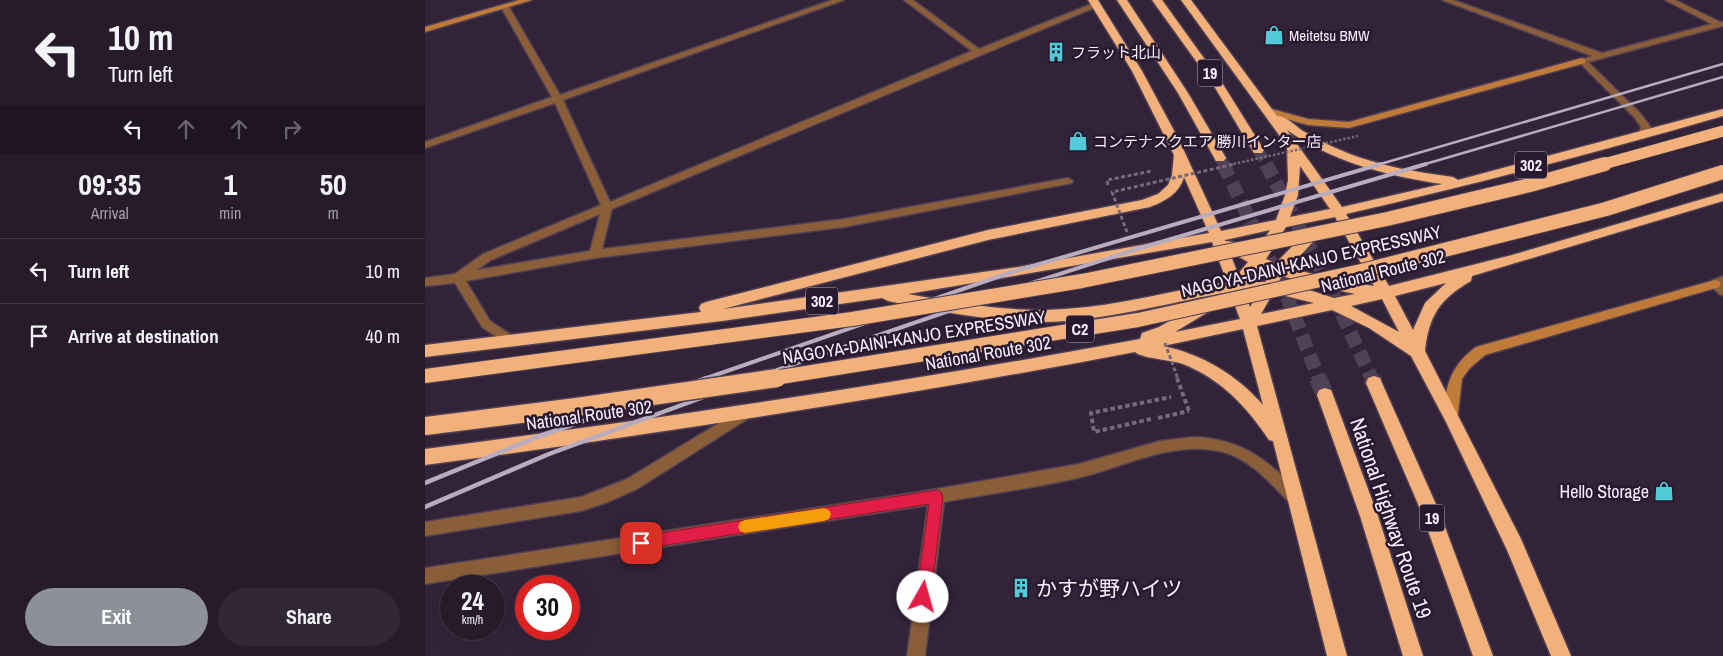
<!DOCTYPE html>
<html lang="en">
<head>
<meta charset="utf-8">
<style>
  body { margin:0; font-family:"Archivo Narrow","Noto Sans JP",sans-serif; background:#322737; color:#f1f3f6; height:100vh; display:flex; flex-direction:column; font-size:19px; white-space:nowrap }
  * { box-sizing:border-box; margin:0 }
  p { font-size:16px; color:#a4a1a9 }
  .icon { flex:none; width:28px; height:28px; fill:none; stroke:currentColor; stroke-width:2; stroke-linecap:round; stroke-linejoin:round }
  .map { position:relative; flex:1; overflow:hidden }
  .details { display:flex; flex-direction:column; background:#261a2b; width:425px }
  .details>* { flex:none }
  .top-card { background:#261a2b; color:#f1f3f6; overflow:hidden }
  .speed { position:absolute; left:15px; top:575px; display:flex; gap:10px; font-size:25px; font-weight:700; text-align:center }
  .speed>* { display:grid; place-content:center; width:65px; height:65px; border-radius:50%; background:#261a2b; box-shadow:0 5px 20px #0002,0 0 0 1px #423847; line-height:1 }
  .speed small { font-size:12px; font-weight:400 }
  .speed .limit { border:8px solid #d22; background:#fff; color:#111 }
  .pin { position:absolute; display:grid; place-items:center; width:42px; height:42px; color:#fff; margin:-21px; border-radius:10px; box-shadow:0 2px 8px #0006 }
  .me { position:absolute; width:55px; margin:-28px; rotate:7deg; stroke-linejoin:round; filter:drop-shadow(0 0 4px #0008) }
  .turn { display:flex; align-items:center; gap:18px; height:105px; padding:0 25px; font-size:22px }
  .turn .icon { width:65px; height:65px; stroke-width:2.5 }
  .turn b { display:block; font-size:35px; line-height:42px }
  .lanes { display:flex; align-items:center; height:48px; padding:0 25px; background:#0003; justify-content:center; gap:25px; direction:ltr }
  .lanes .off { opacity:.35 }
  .eta { display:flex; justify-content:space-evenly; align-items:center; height:85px; text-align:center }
  .eta b { font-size:30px; font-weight:700; line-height:35px }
  .primary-button { display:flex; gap:10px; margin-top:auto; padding:10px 25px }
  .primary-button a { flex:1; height:58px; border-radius:30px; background:#8c9099; color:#fff; font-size:20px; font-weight:700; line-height:58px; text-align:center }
  .primary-button a+a { background:#322737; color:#f1f3f6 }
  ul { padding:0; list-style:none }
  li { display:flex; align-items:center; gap:15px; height:65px; padding:0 25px; border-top:1px solid #423847 }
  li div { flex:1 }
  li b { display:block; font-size:19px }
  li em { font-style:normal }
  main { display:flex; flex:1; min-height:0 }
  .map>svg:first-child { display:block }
</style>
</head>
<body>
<main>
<section class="details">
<div class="top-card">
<div class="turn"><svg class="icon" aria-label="left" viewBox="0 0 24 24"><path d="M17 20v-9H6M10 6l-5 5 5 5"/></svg><div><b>10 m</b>Turn left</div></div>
<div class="lanes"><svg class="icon" aria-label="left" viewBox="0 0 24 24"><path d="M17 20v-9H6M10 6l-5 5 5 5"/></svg><svg class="icon off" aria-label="ahead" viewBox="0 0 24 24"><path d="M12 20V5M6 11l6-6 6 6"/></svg><svg class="icon off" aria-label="ahead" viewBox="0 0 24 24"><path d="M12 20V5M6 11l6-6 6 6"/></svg><svg class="icon off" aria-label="right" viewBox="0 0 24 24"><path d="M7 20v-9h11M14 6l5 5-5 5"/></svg></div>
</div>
<div class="eta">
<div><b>09:35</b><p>Arrival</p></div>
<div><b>1</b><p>min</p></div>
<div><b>50</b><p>m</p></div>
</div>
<ul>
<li><svg class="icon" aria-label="left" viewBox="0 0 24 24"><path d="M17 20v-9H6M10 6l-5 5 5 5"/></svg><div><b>Turn left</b></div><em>10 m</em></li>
<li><svg class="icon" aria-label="arrive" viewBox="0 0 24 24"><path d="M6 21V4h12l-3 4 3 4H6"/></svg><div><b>Arrive at destination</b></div><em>40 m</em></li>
</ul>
<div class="primary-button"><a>Exit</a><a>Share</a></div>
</section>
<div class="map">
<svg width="1298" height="656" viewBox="0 0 1298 656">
  <rect width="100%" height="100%" fill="#332339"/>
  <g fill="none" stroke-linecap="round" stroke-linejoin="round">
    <!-- highway-tunnel-far2 -->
    <g stroke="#514156" stroke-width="11" stroke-dasharray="11 5.5" stroke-linecap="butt">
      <path d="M833,150l9,15"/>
      <path d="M795,158l4,7"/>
    </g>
    <!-- highway-tunnel-far1 -->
    <g stroke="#514156" stroke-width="14" stroke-dasharray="14 7" stroke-linecap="butt">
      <path d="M798,164l64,133 32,82"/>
      <path d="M841,164l53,101 53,114"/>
    </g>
    <!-- highway-tunnel -->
    <g stroke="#514156" stroke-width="18" stroke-dasharray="18 9" stroke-linecap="butt">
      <path d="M893,378l7,17"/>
      <path d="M947,378l2,5"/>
    </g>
    <defs>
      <g id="street">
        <path d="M407,0h12l-281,100 47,102 362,-151 -68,-51h9l66,49 115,-46 7,2 -489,204 -10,40 242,-30 224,-41 5,3 -1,2 -228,44 -249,31 -129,23 24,40 24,16 2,4 -2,4 -4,1 -28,-19 -27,-44 -30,3v-8l30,-4 28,-20 118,-49 -46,-102 -130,45v-6l127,-45 -51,-90 1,-2 7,2 51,88zM175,214l-10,37 -113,19 14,-10z"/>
        <path d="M1017,0h11l149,53 110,-29 -47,-24h10l45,22h3v4l-135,36 52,51 9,12 2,2 -3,9 -5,3 -5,-3 3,-9 -7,-10 -56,-56 14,-5z"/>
        <path d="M1298,276v19l-4,-1 -10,-10 2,-3z"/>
        <path d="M322,406l5,2 2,4 -2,4 -115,73 -29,13 -27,9 -156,25v-14l156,-25 46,-18z"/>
        <path d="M769,437c48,2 74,23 107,57l2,5 -2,5 -5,2 -5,-2c-19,-19 -39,-43 -65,-51 -50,-15 -101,14 -148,25 -44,10 -90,16 -134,24l-19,154h-18l21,-151 -503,79v-16l494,-76 160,-28 81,-23z"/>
      </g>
      <g id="secondary">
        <path d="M94,0h13l-107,32v-5z"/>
        <path d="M1157,58l3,1v4l-236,65 -41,-3 -33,-9 -12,-5 5,-3 40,11 41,3z"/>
        <path d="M1290,280l4,1 2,3 -2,3 -234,68 -16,14 -7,10 -5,43 -5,2 -5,-2c-3,-6 -2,-12 -2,-19 2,-25 11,-41 31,-56z"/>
      </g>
      <g id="highway">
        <path d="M663,0h10l44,71 37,69 42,91 55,-11 9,-25 3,-15 -1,-34 -106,-146h10l86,116c10,0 18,10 26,15 13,8 27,15 42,21 34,14 71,20 108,25l5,3 265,-71v7c-125,36 -250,69 -377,98l43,72 123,-31 211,-62v8l-251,75 -1,5c-31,18 -42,34 -46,70l96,188 50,117h-20l-44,-106 -61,-128 -35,-66 -42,-28 -37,-18 -75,16 90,330h-20l-54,-215 -4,-1c-22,-33 -48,-61 -86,-76 -11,-4 -43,-6 -48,-12 -236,45 -472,81 -710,113v-16c239,-31 478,-66 715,-110l2,-6 17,-6 49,-28 5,2 2,4 -2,4 -38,23 65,-13 -9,-24 -8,-2c-60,11 -119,28 -180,29 -52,0 -104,-11 -155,-21l-6,-3 -160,23 -297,36v-12l276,-33 -2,-4 2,-4 5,-2 282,-72 154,-30 16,-6 10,-9 4,-10 2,-20 -42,-84zM862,130c45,32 101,46 155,54l-100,23zM875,166l30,43 -40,8 8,-22zM759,177l25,56 -191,34 -295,42 265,-69 162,-33c15,-6 29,-13 34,-30zM910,217l39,69 -37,-6 -48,-12 32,-35 2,-3 -2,-3h-10l-35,36 -10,-4 20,-32zM845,230l-15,23 -21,-11 -9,-1v-1zM787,242l15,40c-55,8 -108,24 -163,27 -53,4 -104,-6 -156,-15zM804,251l19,11 -10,12zM834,267l11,5 -5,10 -17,-1zM857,276l36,10 37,8 -21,4 -25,-8 -31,-7zM1021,283l-21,20 -12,27 -18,-34zM819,291l15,1 -9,15zM848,293l41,10 -53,11zM957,299l17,33 -48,-26zM818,329l20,76c-26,-30 -61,-51 -100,-59z"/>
        <path d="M692,0h10l61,93 38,65 -2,3h-8l-38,-68z"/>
        <path d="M727,0h10l62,86 40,64 -2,3h-8l-40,-67z"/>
        <path d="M949,376l6,2 2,5 57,128 54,145h-20l-52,-145 -55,-128 2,-5z"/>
        <path d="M900,388l6,2 2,5 45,121 45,140h-20l-43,-140 -43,-121 2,-5z"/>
      </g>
    </defs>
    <!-- street casing -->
    <use href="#street" stroke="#4f3f54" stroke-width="3"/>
    <!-- secondary casing -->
    <use href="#secondary" stroke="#4f3f54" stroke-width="3"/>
    <!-- highway casing -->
    <use href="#highway" stroke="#4f3f54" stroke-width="3"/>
    <!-- path-far1 -->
    <path stroke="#77697d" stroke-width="3" stroke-dasharray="4 2.5" stroke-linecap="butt" d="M683,185l-1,-5 45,-9"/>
    <!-- path -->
    <g stroke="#77697d" stroke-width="4" stroke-dasharray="4.5 3" stroke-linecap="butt">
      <path d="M733,418l31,-7"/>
      <path d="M726,419l-57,13 -3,-19 80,-16"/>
    </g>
    <!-- street -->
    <use href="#street" fill="#8a5e39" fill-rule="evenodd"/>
    <!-- secondary -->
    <use href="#secondary" fill="#c07a3a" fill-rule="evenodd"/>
    <!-- highway -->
    <use href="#highway" fill="#f2b17a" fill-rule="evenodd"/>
    <!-- rail-far2 -->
    <g stroke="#b9acbe" stroke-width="2.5">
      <path d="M952,165l346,-101"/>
      <path d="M997,165l301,-88"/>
    </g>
    <!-- rail-far1 -->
    <g stroke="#b9acbe" stroke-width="4">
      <path d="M279,379l305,-106 372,-109"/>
      <path d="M326,379l259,-89 127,-41 289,-85"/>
    </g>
    <!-- rail -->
    <g stroke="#b9acbe" stroke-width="4.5">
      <path d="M0,483l112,-46 170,-59"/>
      <path d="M0,507l124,-53 206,-76"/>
    </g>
    <defs>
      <path id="highway-bridge-far2" d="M1175,165l123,-34"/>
      <g id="highway-bridge-far1">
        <path d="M0,376l427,-57 230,-38 305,-62 143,-34 75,-21"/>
        <path d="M343,379l370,-59 223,-49 245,-62 117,-37"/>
      </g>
      <path id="highway-bridge" d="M0,426l151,-19 201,-29"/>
    </defs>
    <!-- highway-bridge-far2 casing -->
    <use href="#highway-bridge-far2" stroke="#4f3f54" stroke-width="12" stroke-linecap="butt"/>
    <!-- highway-bridge-far1 casing -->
    <use href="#highway-bridge-far1" stroke="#4f3f54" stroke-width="16" stroke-linecap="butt"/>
    <!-- highway-bridge casing -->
    <use href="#highway-bridge" stroke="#4f3f54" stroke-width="21" stroke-linecap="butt"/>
    <!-- path-bridge-far2 -->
    <path stroke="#77697d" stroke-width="2.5" stroke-dasharray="2.5 2" stroke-linecap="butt" d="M804,165l129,-29"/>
    <!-- path-bridge-far1 -->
    <g stroke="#77697d" stroke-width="3" stroke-dasharray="4 2.5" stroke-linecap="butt">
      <path d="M702,232l-15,-40 123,-28"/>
      <path d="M740,343l13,36"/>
    </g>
    <!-- path-bridge -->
    <path stroke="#77697d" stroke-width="4" stroke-dasharray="4.5 3" stroke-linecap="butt" d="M752,378l12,33"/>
    <!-- highway-bridge-far2 -->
    <use href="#highway-bridge-far2" stroke="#f2b17a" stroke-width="11"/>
    <!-- highway-bridge-far1 -->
    <use href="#highway-bridge-far1" stroke="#f2b17a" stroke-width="14"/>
    <!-- highway-bridge -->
    <use href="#highway-bridge" stroke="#f2b17a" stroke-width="18"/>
  </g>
  <!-- route -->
  <path fill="#e11d48" stroke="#92132f" d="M512,490l4,2 2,5 -12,100 -2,5 -6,3 -5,-3 -2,-5 13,-93 -288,45 -5,-2 -2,-4 2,-5 5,-2z"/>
  <!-- slow -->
  <path fill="#f59e0b" d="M399,508l5,2 2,4 -2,5 -5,2 -79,12 -5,-2 -2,-4 2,-5 5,-2z"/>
  <!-- icons -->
  <defs>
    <symbol id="shop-bare" viewBox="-9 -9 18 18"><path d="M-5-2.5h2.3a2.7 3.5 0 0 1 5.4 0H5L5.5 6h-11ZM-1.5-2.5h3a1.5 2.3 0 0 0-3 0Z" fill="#52cbd8" stroke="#29192f" stroke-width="2.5" paint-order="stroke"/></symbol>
    <symbol id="building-bare" viewBox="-9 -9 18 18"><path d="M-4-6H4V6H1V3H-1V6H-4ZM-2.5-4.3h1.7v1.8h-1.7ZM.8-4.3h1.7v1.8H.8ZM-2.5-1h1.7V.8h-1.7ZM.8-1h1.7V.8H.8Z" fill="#52cbd8" stroke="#29192f" stroke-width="2.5" paint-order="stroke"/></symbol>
  </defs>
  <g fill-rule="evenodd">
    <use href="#shop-bare" x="835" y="21" width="28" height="28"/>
    <use href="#building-bare" x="617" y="38" width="28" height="28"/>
    <use href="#shop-bare" x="639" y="127" width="28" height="28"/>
    <use href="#shop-bare" x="1225" y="477" width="28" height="28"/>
    <use href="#building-bare" x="582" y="574" width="28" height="28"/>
  </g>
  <g text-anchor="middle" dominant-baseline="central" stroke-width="5" stroke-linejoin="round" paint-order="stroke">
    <!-- far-poi labels -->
    <g font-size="15" fill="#f9eefd" stroke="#29192f" text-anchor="start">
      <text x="864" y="35">Meitetsu BMW</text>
      <text x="646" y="52">フラット北山</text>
      <text x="668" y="141">コンテナスクエア 勝川インター店</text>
    </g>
    <!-- shield labels -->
    <g fill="#29192f" stroke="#bbaebf" stroke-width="1">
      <rect x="772.5" y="59.5" width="25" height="27" rx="4"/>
      <rect x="1090" y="151.5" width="32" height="27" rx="4"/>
      <rect x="381" y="287.5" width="32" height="27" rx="4"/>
      <rect x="641" y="315.5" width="28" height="27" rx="4"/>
      <rect x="994.5" y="504.5" width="25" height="27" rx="4"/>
    </g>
    <g font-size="16" font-weight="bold" fill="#f9eefd">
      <text x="785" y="73">19</text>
      <text x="1106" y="165">302</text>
      <text x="397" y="301">302</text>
      <text x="655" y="329">C2</text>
      <text x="1007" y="518">19</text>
    </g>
    <!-- street labels -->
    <g font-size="18" fill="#f9eefd" stroke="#29192f">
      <text transform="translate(886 261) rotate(-13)">NAGOYA-DAINI-KANJO EXPRESSWAY</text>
      <text transform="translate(958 271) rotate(-14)">National Route 302</text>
      <text transform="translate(489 337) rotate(-9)">NAGOYA-DAINI-KANJO EXPRESSWAY</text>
      <text transform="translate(563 353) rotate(-10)">National Route 302</text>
      <text transform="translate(164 415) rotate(-8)">National Route 302</text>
    </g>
    <!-- poi labels -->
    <g font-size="18" fill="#f9eefd" stroke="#29192f" text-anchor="end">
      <text x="1224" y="491">Hello Storage</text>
    </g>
    <!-- near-street labels -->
    <g font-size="21" fill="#f9eefd" stroke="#29192f">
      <text transform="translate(966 518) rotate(71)">National Highway Route 19</text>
    </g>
    <!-- near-poi labels -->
    <g font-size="21" fill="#f9eefd" stroke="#29192f" text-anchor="start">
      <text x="611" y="588">かすが野ハイツ</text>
    </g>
  </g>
</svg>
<div class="speed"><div>24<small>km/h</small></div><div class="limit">30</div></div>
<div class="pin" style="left:216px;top:543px;background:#d93025"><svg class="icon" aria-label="arrive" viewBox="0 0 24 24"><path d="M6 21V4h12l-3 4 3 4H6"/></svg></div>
<svg class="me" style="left:498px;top:597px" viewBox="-20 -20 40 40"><circle r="19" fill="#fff"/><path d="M0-13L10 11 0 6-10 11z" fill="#e11d48"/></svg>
</div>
</main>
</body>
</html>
